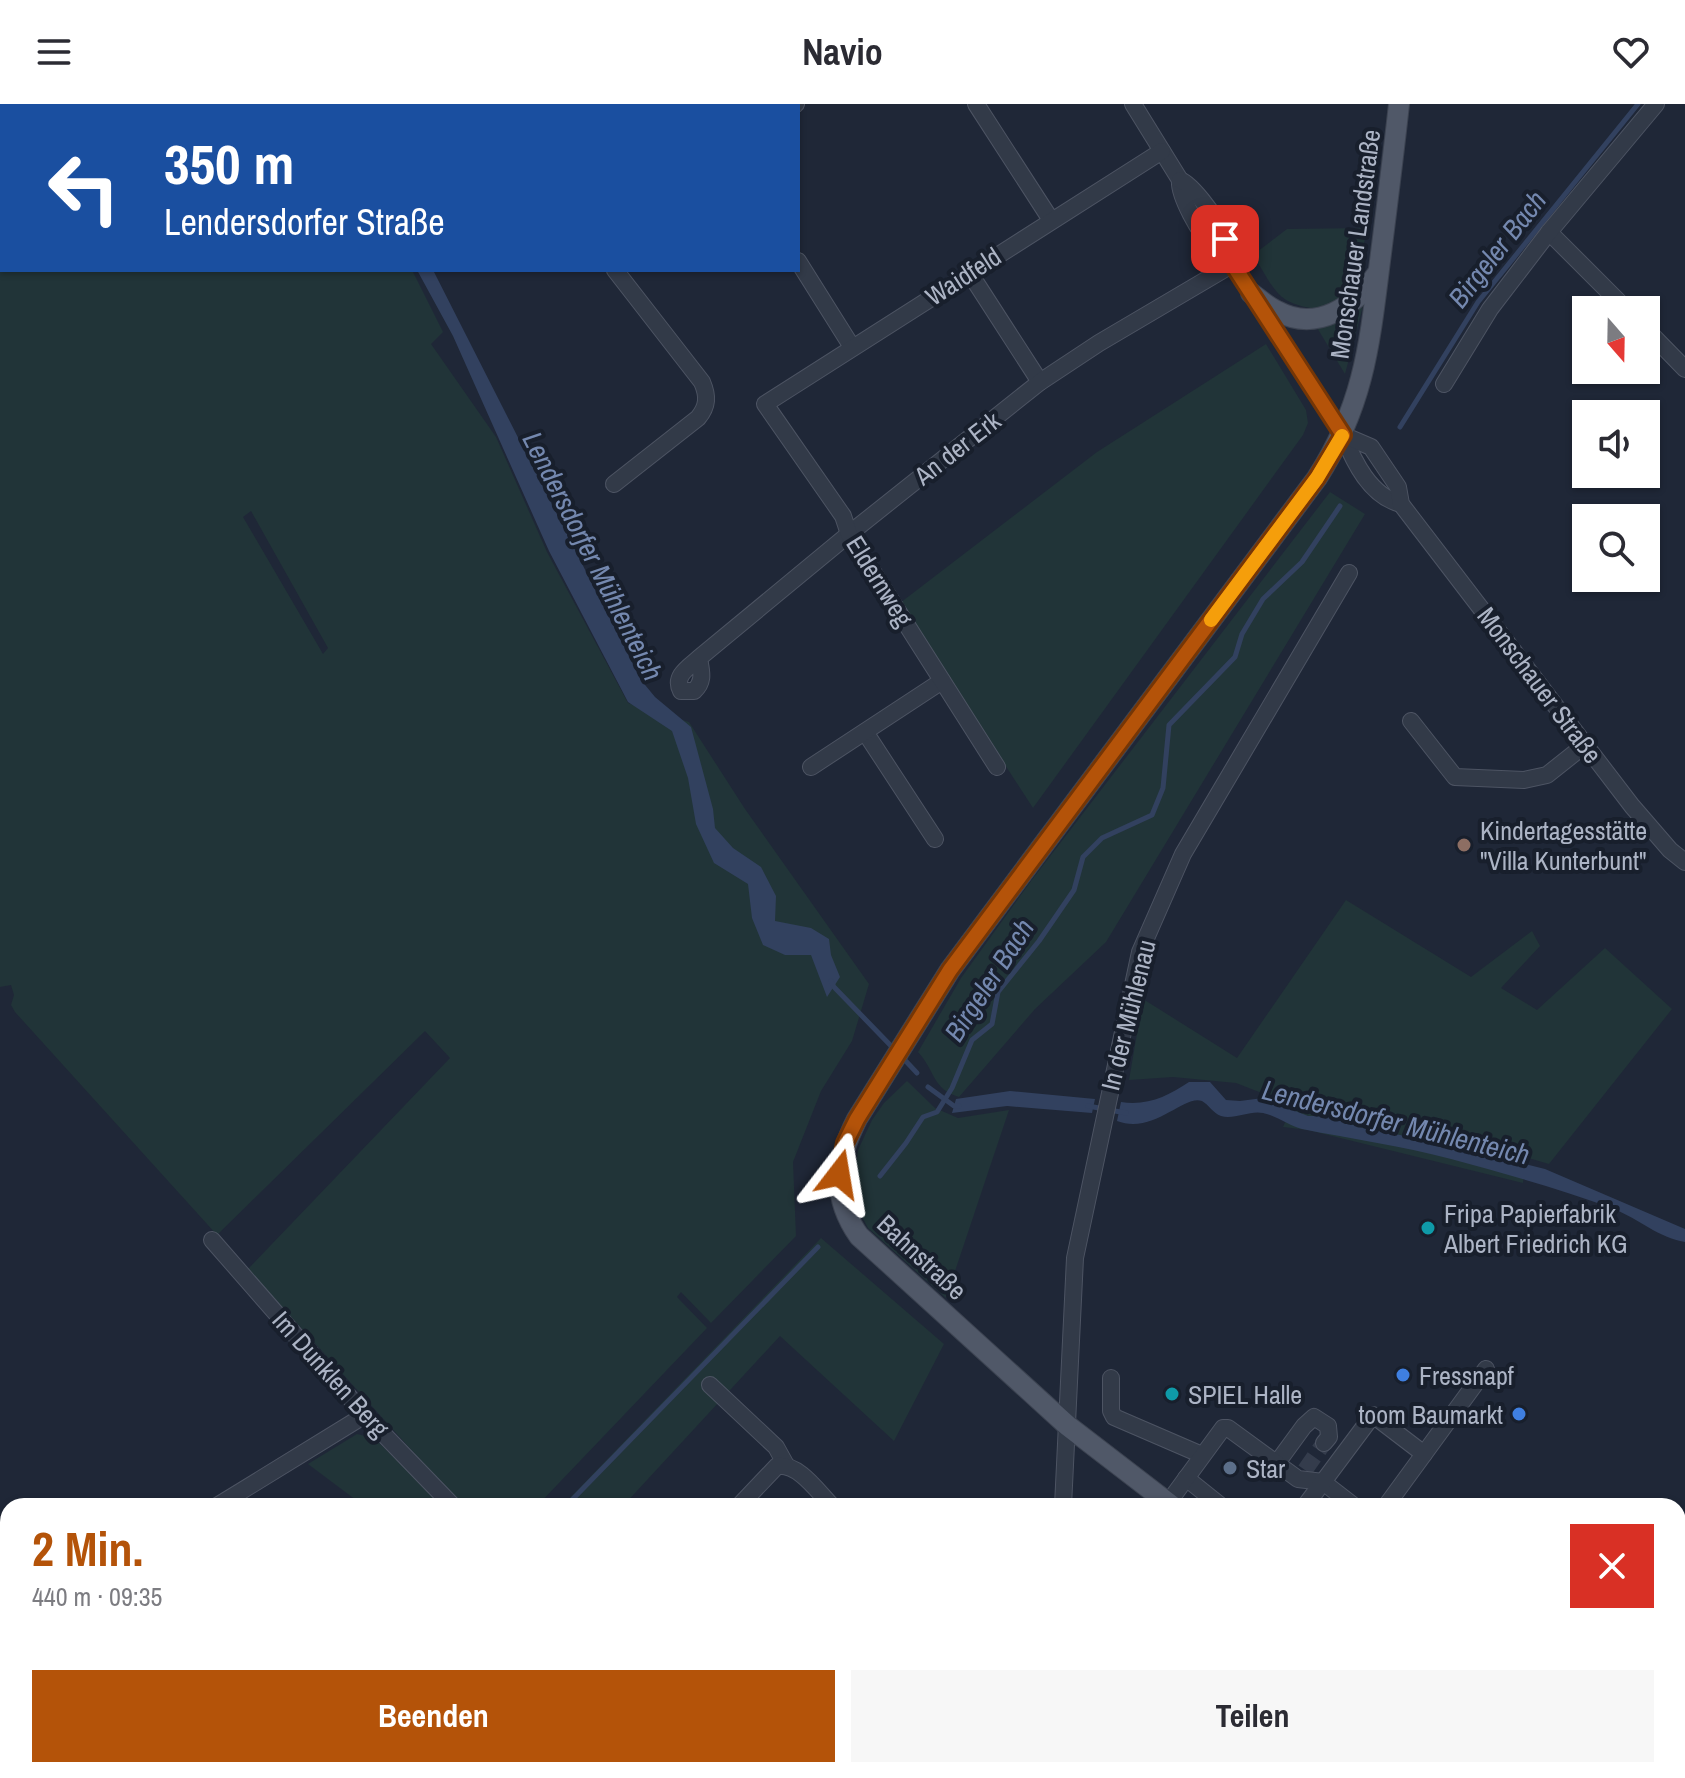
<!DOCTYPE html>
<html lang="de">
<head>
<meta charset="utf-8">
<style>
  body { margin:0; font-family:"Archivo Narrow",sans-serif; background:#f7f7f7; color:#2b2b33; height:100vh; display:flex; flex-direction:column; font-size:30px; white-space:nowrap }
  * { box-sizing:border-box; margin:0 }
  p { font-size:26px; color:#7c7c81 }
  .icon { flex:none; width:44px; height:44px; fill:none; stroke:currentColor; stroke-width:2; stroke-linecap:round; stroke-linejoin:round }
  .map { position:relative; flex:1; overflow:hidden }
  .sheet { position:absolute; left:0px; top:1394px; width:1686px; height:280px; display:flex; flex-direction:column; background:#fff; border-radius:24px 24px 0 0; box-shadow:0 2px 6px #0004 }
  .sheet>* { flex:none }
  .banner { position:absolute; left:0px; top:0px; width:800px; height:168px; box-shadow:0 2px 6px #0004; background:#1a4fa0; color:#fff; overflow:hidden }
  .needle { width:52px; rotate:160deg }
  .controls { position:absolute; left:1572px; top:192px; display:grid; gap:16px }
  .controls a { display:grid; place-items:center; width:88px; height:88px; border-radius:0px; background:#fff; box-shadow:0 2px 6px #0004; font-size:40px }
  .pin { position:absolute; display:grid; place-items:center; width:68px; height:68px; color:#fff; margin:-34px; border-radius:16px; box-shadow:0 4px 12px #0006 }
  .me { position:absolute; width:88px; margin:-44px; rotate:14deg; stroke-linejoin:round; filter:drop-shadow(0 0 6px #0008) }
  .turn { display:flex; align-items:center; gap:28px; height:168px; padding:0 32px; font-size:36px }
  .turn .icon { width:104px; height:104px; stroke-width:2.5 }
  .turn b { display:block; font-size:56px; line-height:68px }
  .round { display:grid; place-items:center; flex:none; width:84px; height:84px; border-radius:0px; background:#f7f7f7 }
  .overview { display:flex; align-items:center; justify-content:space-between; height:136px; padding:0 32px }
  h1 { font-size:48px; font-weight:700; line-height:60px; color:#b45309 }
  .button { display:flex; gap:16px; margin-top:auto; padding:16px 32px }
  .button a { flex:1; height:92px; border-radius:0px; background:#b45309; color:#fff; font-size:32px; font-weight:700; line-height:92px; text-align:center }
  .button a+a { background:#f7f7f7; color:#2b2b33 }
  header { display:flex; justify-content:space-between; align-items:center; height:104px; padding:0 32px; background:#fff; font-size:36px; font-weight:700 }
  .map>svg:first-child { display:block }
</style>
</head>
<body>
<header><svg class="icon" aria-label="menu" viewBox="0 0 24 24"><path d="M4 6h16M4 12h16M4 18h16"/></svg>Navio<svg class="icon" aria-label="heart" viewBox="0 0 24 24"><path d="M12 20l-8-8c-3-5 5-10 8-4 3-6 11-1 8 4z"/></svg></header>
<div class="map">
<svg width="1685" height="1674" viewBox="0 0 1685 1674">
  <rect width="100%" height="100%" fill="#1f2737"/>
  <!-- green -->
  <g fill="#213438" fill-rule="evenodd">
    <path d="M0,0l306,2h-304v164h410l31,62 -12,12 65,93 51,115 81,151 61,19 56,87 124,175 -17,57 -31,50 -28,71 3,74 -85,87 -30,-31 -4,5 30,31 -170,178h-75l-214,-237 202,-211 -25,-27 -208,204 -202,-223 -4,-7 3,-10 -3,-10 -11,2zM251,407l77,137 -5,6 -80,-137z"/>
    <path d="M1368,124c-9,31 -17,90 -63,79 -8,-2 -17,-5 -23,-10 -12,-10 -20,-29 -29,-42l34,-26z"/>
    <path d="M1364,198l-19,72 -29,-48c21,-1 34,-10 48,-24z"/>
    <path d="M1266,240l40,66 2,13 -5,12 -270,373 -133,-205 197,-151z"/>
    <path d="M1330,388l35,22 -259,428 -71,67 -76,88c-27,-8 -24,-27 -41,-45l43,-74 70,-97z"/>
    <path d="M1346,796l125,77 61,-46 8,15 -39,42 36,22 68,-62 67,61 -123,155 -24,-7 -2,26 -215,-53 -25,-3 10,-22 -57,-22 -63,-6 -44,3 14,-81 94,59z"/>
    <path d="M907,977l28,27 23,10 51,-8 -63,188 -78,-70 -9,-17 -4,-40 3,-21 14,-30 12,-17z"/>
    <path d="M821,1134l123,106 -50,97 -114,-105 -157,170h-61z"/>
    <path d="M357,1330l17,4 69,68h-79l-56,-42z"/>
    <path d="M181,1666h97l-8,8h-81z"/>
    <path d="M340,1666h243l-8,8h-243z"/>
  </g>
  <!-- water -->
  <g fill="#32415f">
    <path d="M417,166h16l208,410 14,17 36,30 22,82 2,19 18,20 28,19 15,29 -1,25 36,7 18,11 2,16 9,22 -13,20 -16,-42h-26l-22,-10 -11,-27 -4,-34 -34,-21 -18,-39 -8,-46 -16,-47 -44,-29 -79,-151 -96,-215z"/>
    <path d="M1189,978h21l16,18 14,1 23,-3 45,18h19l36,12 74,14 108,27 140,60v13c-26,-4 -46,-23 -71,-33 -53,-20 -108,-35 -163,-50 -48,-13 -99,-20 -149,-30 -13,-3 -25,-13 -39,-16 -13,-3 -29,7 -42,3 -8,-3 -12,-11 -19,-15 -18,-7 -48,34 -85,20l4,-19c27,4 47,-6 68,-20z"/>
    <path d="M1010,987l85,8 -3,14 -85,-7 -55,7 4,-14z"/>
  </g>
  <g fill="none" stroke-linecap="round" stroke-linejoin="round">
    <!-- stream -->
    <g stroke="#32415f" stroke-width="5">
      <path d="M1400,323l78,-125 160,-198"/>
      <path d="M831,877l3,6 61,63"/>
      <path d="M902,953l15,16"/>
      <path d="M928,983l26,19h5"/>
      <path d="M1088,1002l38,7"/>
      <path d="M880,1072l26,-33 17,-26 14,-5 15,-24 20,-48 20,-16 6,-32 41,-51 35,-51 9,-33 19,-19 50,-23 11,-27 6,-63 66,-68 7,-23 21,-35 39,-37 38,-56"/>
      <path d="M566,1402l252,-259"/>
      <path d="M315,1674l8,-8"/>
    </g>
    <!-- minor-tunnel -->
    <path stroke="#343c4c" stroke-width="16" stroke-dasharray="16 8" stroke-linecap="butt" d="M1305,1366l19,-27"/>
    <defs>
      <g id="minor">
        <path d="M432,0l1,2"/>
        <path d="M696,0l1,2"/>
        <path d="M976,0l75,116"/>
        <path d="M1133,0l47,76c-2,15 20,54 32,65 3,3 8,4 12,6l119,184c11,27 27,61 58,69"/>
        <path d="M793,2l3,-2"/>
        <path d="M1180,76c13,5 40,42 45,57 1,3 0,10 -1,14"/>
        <path d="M1549,128l78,78"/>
        <path d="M798,157l54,86"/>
        <path d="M969,168l71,110"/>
        <path d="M1646,225l39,40"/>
        <path d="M1444,280l46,-75 59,-77 107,-128"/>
        <path d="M1343,331l28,12 27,40 3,17 231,302 38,44 15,12"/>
        <path d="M614,380l84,-66c10,-12 10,-22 4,-36l-87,-112"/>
        <path d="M699,554c2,13 6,23 -5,33h-13c-8,-15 8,-24 18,-33l150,-124 191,-152 59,-39 134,-79"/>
        <path d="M1411,617l44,56 69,3 23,-5 39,-31"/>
        <path d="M865,628l70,107"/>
        <path d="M811,663l131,-86"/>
        <path d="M997,663l-148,-233 -6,-18 -78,-112 397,-253"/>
        <path d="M212,1136l153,175 88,91"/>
        <path d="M1111,1274v33l3,6 88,38"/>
        <path d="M710,1281l66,62 10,18"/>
        <path d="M1277,1359l27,-37 10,-9 14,9 1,11 -5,6"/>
        <path d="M1186,1374l35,28"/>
        <path d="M1168,1399l55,-75h5l70,51 25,3 31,24"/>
        <path d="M217,1402l148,-91"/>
        <path d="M739,1402l38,-40c22,-3 41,26 55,40"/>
        <path d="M1063,1402l12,-248 65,-306 43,-98 166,-281"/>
        <path d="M1305,1402l68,-91 51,39"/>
        <path d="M1386,1402l100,-137"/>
        <path d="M0,1482l8,13"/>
        <path d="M0,1535l8,-5"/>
        <path d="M173,1666l8,8"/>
        <path d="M863,1666l39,8"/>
        <path d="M294,1674l7,-8"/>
        <path d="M1051,1674v-8"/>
        <path d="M1517,1674l2,-8"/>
      </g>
      <g id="major">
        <path d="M1251,189c8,6 17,14 26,18 40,22 78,-5 100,-37"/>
        <path d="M1172,1402l-104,-80 -209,-190c-28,-40 -23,-75 -2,-117l93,-149 367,-492c45,-70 52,-128 62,-209 7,-55 14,-110 20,-165"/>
        <path d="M1535,1666l11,8"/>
      </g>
    </defs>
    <!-- minor casing -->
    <use href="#minor" stroke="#4d5463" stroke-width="18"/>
    <!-- major casing -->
    <use href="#major" stroke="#3c4351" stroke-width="22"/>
    <!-- minor -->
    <use href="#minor" stroke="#323a48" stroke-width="16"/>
    <!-- major -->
    <use href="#major" stroke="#505868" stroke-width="20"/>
  </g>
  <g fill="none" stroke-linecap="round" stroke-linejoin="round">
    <defs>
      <path id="route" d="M839,1070l6,-31 12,-24 93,-149 367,-492 26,-43 -119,-184 1,-12"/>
    </defs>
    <!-- route casing -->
    <use href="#route" stroke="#753606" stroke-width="20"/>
    <!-- route -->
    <use href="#route" stroke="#b45309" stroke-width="14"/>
    <!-- slow -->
    <path stroke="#f59e0b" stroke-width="14" d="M1211,516l106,-142 25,-42"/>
  </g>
  <!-- markers -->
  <circle fill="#8d6e63" stroke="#181f2c" stroke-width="3" cx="1464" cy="741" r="8"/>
  <g fill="#0f9aa8" stroke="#181f2c" stroke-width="3">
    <circle cx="1428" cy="1124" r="8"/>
    <circle cx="1172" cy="1290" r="8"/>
  </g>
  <g fill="#3f7fe0" stroke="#181f2c" stroke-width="3">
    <circle cx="1403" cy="1271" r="8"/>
    <circle cx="1519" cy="1310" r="8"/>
  </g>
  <circle fill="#5c6f8a" stroke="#181f2c" stroke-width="3" cx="1230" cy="1364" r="8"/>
  <g text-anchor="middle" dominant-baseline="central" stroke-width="8" stroke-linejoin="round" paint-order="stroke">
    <!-- street labels -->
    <g font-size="26" fill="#acb4c5" stroke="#181f2c">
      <text transform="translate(1355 140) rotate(-82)">Monschauer Landstraße</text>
      <text transform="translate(963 172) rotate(-33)">Waidfeld</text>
      <text transform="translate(957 344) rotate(-38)">An der Erk</text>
      <text transform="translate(880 477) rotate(58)">Eldernweg</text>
      <text transform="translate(1540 581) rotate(53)">Monschauer Straße</text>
      <text transform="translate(1128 911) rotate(-76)">In der Mühlenau</text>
      <text transform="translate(922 1153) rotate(43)">Bahnstraße</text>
      <text transform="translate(331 1270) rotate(48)">Im Dunklen Berg</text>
    </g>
    <!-- poi labels -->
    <g font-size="26" fill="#acb4c5" stroke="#181f2c" text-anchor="start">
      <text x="1480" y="726">Kindertagesstätte<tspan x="1480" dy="30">"Villa Kunterbunt"</tspan></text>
      <text x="1444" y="1109">Fripa Papierfabrik<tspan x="1444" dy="30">Albert Friedrich KG</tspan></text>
      <text x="1419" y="1271">Fressnapf</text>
      <text x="1188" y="1290">SPIEL Halle</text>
      <text x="1503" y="1310" text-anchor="end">toom Baumarkt</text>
      <text x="1246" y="1364">Star</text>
    </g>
    <!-- water labels -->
    <g font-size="28" font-style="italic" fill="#7488af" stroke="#181f2c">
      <text transform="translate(1497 145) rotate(-52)">Birgeler Bach</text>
      <text transform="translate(593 452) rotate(63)">Lendersdorfer Mühlenteich</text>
      <text transform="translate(989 876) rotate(-57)">Birgeler Bach</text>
      <text transform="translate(1396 1018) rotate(14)">Lendersdorfer Mühlenteich</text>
    </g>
  </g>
</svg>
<div class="controls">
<a><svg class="needle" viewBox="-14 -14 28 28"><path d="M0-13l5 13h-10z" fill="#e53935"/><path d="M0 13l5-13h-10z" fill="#7c7c81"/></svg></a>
<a><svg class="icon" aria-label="sound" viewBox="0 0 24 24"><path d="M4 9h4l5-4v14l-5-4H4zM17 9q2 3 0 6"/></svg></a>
<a><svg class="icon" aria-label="search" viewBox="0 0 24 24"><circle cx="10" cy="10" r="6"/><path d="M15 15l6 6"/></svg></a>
</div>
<div class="pin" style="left:1225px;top:135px;background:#d93025"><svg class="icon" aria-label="arrive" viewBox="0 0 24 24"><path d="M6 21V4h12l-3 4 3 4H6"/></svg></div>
<svg class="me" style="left:839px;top:1070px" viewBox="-20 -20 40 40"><path d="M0-17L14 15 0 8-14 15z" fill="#b45309" stroke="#fff" stroke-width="4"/></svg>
<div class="banner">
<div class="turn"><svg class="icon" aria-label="left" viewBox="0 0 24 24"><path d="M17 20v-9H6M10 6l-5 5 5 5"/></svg><div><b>350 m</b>Lendersdorfer Straße</div></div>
</div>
<section class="sheet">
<div class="overview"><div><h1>2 Min.</h1><p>440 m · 09:35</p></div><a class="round" style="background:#d93025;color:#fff"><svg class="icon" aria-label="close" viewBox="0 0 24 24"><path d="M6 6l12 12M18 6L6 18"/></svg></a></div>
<div class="button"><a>Beenden</a><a>Teilen</a></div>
</section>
</div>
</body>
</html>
